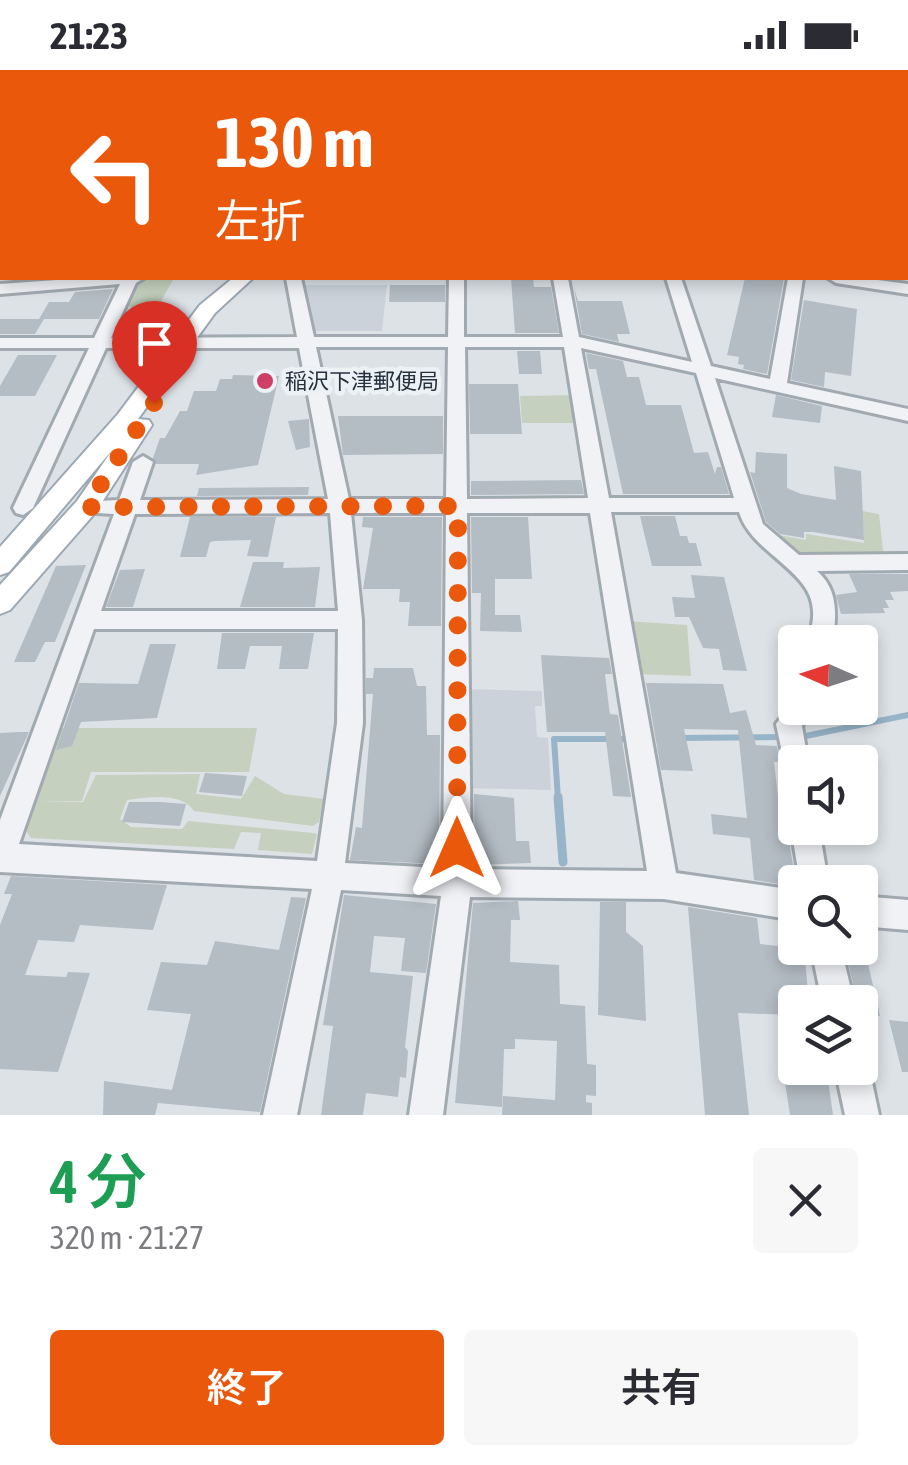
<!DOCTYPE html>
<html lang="ja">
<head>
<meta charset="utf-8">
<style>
  body { margin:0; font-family:"Asap Condensed","Noto Sans JP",sans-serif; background:#f7f7f7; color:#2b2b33; height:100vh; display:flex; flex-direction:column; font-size:38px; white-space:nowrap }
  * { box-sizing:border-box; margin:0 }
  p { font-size:32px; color:#7c7c81 }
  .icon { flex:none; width:55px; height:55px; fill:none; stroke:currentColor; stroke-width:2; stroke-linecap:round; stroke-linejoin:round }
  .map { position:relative; height:1045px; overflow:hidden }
  .sheet { display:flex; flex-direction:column; background:#fff; flex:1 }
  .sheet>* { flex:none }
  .top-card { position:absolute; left:0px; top:0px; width:910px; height:210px; box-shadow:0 5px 15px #0003; background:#ea580c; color:#fff; overflow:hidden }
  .needle { width:65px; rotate:273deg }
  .fabs { position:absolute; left:778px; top:555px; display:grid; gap:20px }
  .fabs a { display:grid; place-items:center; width:100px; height:100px; border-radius:10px; background:#fff; box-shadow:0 5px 15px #0003; font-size:50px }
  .pin { position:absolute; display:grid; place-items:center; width:85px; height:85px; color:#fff; margin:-102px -42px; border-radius:50% 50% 50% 0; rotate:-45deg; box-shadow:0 0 10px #0007 }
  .pin .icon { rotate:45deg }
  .me { position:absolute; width:110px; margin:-55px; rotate:0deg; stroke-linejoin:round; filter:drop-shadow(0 0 8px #0008) }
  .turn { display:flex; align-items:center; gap:35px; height:210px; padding:0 50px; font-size:45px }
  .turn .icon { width:130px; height:130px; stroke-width:2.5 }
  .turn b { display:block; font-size:70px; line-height:85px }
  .round { display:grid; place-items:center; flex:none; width:105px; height:105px; border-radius:10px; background:#f7f7f7 }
  .overview { display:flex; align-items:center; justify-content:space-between; height:170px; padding:0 50px }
  h1 { font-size:60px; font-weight:600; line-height:75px; color:#1e9e55 }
  .cta { display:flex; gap:20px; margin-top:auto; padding:20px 50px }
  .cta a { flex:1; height:115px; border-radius:10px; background:#ea580c; color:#fff; font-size:40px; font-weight:600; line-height:115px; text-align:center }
  .cta a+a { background:#f7f7f7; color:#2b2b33 }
  .status { display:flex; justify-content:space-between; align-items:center; height:70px; padding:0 50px; background:#fff; direction:ltr }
  .status svg { height:28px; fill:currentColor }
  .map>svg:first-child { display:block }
</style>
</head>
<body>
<div class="status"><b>21:23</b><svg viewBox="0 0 49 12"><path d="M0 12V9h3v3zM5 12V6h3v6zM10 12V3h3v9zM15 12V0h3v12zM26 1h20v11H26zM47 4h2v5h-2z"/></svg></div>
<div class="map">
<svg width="908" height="1045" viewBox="0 0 908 1045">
  <rect width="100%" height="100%" fill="#dde2e7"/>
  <!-- built -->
  <g fill="#cbd2d9">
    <path d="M301,215h86l-5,46h-72z"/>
    <path d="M464,619l78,2v15h-7l2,31 11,1 3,52 -87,-2z"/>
  </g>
  <!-- green -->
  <g fill="#c5d1be">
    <path d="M174,208l-22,39 -30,-14c13,-26 24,-26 52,-25z"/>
    <path d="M576,325l4,28h-58l-2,-27z"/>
    <path d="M862,441l17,3 5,45 -83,1 -39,-28 44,8v-6l58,9z"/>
    <path d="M626,551l61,4 4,51 -56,-2z"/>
    <path d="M56,658h201l-8,44h-158l-9,29h-44l45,1 13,-27 104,-1 -4,20 45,5 14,-23 29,18 40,5 -5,23 -6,4 -119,-15c-13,-19 -45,-14 -67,-11l-7,19 11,8 51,2 6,-8 125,12 4,1 -5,20 -54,-4 3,-17 -20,-1 -7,17 -203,-11 -8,-11 8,-23 4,-3 -5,-1z"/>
  </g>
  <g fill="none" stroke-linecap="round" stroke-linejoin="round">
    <!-- stream-far1 -->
    <g stroke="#97b4c8" stroke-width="6">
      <path d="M801,667l107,-22"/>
      <path d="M678,668l102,-1"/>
      <path d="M558,729l-4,-60h77"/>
    </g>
    <!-- stream -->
    <path stroke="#97b4c8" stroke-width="9" d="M558,727l5,65"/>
  </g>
  <!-- building -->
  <g fill="#b4bcc4">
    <path d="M511,208h22l1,9h17l8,46h-44z"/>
    <path d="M745,208h39l-17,96 -24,-5 1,-4 -6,-1 1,-7 -12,-2z"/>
    <path d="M390,215h55v17h-56z"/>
    <path d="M574,218l4,13h44l8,33h-13l2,8 -37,-8z"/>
    <path d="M113,219l-14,30h-60l10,-17h20l6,-10z"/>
    <path d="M804,230l53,9 -6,67 -26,-4 -1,15 -33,-7z"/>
    <path d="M0,249h44l-9,15h-35z"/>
    <path d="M517,281h44h-21l2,23h-23z"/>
    <path d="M586,283l37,8 4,16h12l7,28h35l13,48 14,-1 7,22 2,-7h4l8,27h-106l-27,-125h-7z"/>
    <path d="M18,285h39l-22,41h-35v-10z"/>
    <path d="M233,305l46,1 -21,89 -62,10 3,-11h-43l-3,-6 7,-20h5l15,-27h7l7,-20h22l4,-12h12z"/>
    <path d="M469,314h49l4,50h-52z"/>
    <path d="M776,325l46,11 -2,17 -48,-6z"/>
    <path d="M338,346h105v38l-100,1z"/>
    <path d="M309,349l1,28 -14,3 -8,-29z"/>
    <path d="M756,382l31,2v34l14,6 35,6 -2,-34 27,5 3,69 -51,-8h-9v6l-24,-4 -14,-12 -16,-50 5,1z"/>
    <path d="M581,410l3,14 -113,1v-14z"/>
    <path d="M309,417l-1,8 -111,1 2,-8z"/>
    <path d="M640,446h35l5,20h7l2,7h7l6,23h-50z"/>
    <path d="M190,447h86l-8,40 -21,-1 4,-16 -36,1 -5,1 -4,15h-26z"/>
    <path d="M363,447h79l-1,109h-33l2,-24h-11l1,-13h-37l10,-61 -11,-1z"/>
    <path d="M471,447h57l4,62h-37v36h25l2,17 -42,-1 1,-38h-9z"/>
    <path d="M253,492h31l-1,6 37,-1 -5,40h-75z"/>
    <path d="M86,495l-31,77h-10l-10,20h-21l42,-96z"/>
    <path d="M145,499l-12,38h-27l14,-37z"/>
    <path d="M849,504h59v17l-18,1 4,8h-9l4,8h-6l2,5 -44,1 -5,-19 21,-3z"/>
    <path d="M691,505l33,2 23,94 -24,-1 -4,-21 -16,-1 -14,-31h-14l-3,-20 23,1z"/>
    <path d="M222,563h92l-6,36h-29l3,-23h-32l-5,23h-28z"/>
    <path d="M150,574h26l-19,74 -76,4 -9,24 -16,4 23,-67 59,1z"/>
    <path d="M541,585l68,3 3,16h-7l4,34 1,6 8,1 13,82 -18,-1 -8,-64h-58z"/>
    <path d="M374,598h39l4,18h9l1,49h13l-1,129 -89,-4 6,-33 6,1 11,-134h-7v-16h7z"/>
    <path d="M646,613l77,1 7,29 16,-3 10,35 21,1 3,16h-6l5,43 10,1 1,14 -3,9 7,42 -4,-1 2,16 -38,-6 -4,-42 -37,-4 -2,-20 36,4 -9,-88 -54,-1 9,42 -32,-1z"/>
    <path d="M20,662h9l-29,64v-63z"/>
    <path d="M205,703l42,3 -5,20 -43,-4z"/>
    <path d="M474,724l40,4 2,43h13l2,22 -56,2z"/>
    <path d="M129,732h31l26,2 -6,22 -58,-4z"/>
    <path d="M11,806l156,9 -14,45 -73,-5 -6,17 -36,-2 -13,35 41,2 2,-5 22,1 -32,99 -58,-3v-144l12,-31h-8z"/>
    <path d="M344,825l92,9 -10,69 -25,-2 4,-33 -31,-2 -4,36 43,4 -8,71 3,4 -2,27 -6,-1 -2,20 -32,-4 -3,22h-42l12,-89 -10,-1z"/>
    <path d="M291,827l15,1 -46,214 -102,-9 -3,12h-52l1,-34 68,9 19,-76 -44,-4 14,-48 46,3 8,-24 64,9z"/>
    <path d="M518,831l2,19h-9l-1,42 49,3 1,39 25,2 2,58 9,1v31l-10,-1v7l6,1v12h-90l1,-19 52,4 2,-59 -42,-2v10h-11l-2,58 -47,-4 18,-200z"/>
    <path d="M600,832h26v30l17,14 3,75 -48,-6z"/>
    <path d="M688,837l69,11 3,26 44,5 5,53h-14v13l-57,-2 11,102h-44z"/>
    <path d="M846,883l20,2 14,61 -20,-2z"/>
    <path d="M889,950l19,2v50h-6z"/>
    <path d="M784,1006l44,4 5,35h-43z"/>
  </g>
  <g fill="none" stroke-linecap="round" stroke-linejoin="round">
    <defs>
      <g id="minor">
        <path d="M157,0h10l1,2h-10z"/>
        <path d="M478,0h11l1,2h-10z"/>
        <path d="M668,0h18l1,2h-17z"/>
        <path d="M845,0h25l1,2h-24z"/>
        <rect x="0" y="5" width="2" height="6"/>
        <rect x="0" y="69" width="2" height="8"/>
        <rect x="0" y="170" width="2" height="8"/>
        <path d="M85,208h59l-8,5 -25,55 186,-1 -11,-59h15l13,59h134l1,-59h15v59h99l-10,-59h15l11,59 113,25 -26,-84h15l30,88 59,13 18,-101h15l-16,105 121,26v12l-193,-43 48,146 36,31 109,-1v16l-91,1c22,19 19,45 16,71h-24c1,-10 5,-21 4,-31 -1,-41 -62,-58 -74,-99h-128l65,361 119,17v30l-131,-21 -194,-2 -27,218h-34l32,-219 -100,-6 -44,225h-34l49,-226 -312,-17v-52l114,-306 -35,-2 -3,-5 3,-5 40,-2 14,-38 10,-6 10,6 -13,38 188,-1 -29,-151h-193l-73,160 -10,7 -7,-2 -3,-5 76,-160h-89v-10h94l26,-54 -120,10v-10zM316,277h132l-2,152h-97zM465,277h99l24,151 -121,1zM581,278l115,25 38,125h-125zM330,443l8,98h-237l34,-97zM351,443h95l-3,355 -98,-5 18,-140 -1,-103zM467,443h123l57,358 -176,-2zM94,559h244l-1,94 -20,138 -298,-17z"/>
        <path d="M828,208h35l45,6v10l-72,-11z"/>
        <path d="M795,629v9h18l-11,18 6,36h-13v13l-9,-4 -10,-47z"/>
        <path d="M795,749v9h24l9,54h-28l-9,-54z"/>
        <path d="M860,826l48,4v30l-48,-4z"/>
        <path d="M811,878h30l13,54h-32z"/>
        <path d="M860,985l9,13 10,47h-34l-10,-47h25z"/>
      </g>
      <g id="major">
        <path d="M244,0h12l2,2h-13z"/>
        <path d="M233,208h20l-38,35 -77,106 11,1 3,5 -57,88 -85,97 -10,4v-29l77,-84 36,-52 -104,123 -9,3v-28l118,-133 82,-109z"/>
      </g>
    </defs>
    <!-- minor casing -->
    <use href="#minor" stroke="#a2aab1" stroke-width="6"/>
    <!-- major casing -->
    <use href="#major" stroke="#9ca8b3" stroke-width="4"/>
    <!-- minor -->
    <use href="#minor" fill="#f0f2f6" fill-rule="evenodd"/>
    <!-- major -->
    <use href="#major" fill="#fff" fill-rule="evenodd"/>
  </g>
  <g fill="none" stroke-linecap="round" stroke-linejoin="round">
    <!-- route -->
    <path stroke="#ea580c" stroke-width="18" stroke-dasharray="0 32.4" d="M154,333l-68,104 372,-1 -1,342"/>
  </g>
  <!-- markers -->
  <circle fill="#cf3f65" stroke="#ecf1f5" stroke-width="4" cx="265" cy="311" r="10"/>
  <g text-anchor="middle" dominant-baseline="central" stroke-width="9" stroke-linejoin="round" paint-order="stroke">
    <!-- far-poi labels -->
    <g font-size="22" fill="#26323e" stroke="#ecf1f5" text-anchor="start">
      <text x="285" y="311">稲沢下津郵便局</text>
    </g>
  </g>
</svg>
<div class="fabs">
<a><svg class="needle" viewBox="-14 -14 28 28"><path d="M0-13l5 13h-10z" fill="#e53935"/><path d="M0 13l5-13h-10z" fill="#7c7c81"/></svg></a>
<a><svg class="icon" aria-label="sound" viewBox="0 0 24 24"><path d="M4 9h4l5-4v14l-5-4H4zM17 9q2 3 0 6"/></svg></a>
<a><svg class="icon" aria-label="search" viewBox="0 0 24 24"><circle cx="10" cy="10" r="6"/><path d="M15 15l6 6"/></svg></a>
<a><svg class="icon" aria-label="layers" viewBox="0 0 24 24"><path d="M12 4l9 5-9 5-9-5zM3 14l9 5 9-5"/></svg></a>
</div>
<div class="pin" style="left:154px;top:333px;background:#d93025"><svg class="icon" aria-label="arrive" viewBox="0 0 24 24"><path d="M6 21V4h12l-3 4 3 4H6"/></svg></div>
<svg class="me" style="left:457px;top:778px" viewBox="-20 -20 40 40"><path d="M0-17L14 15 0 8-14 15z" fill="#ea580c" stroke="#fff" stroke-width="4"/></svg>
<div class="top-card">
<div class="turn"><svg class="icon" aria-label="left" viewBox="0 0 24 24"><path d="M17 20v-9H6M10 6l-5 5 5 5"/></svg><div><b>130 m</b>左折</div></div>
</div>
</div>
<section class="sheet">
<div class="overview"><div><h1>4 分</h1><p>320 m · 21:27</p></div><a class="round"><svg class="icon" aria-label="close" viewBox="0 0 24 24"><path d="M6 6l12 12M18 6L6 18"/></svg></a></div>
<div class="cta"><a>終了</a><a>共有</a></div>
</section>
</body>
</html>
